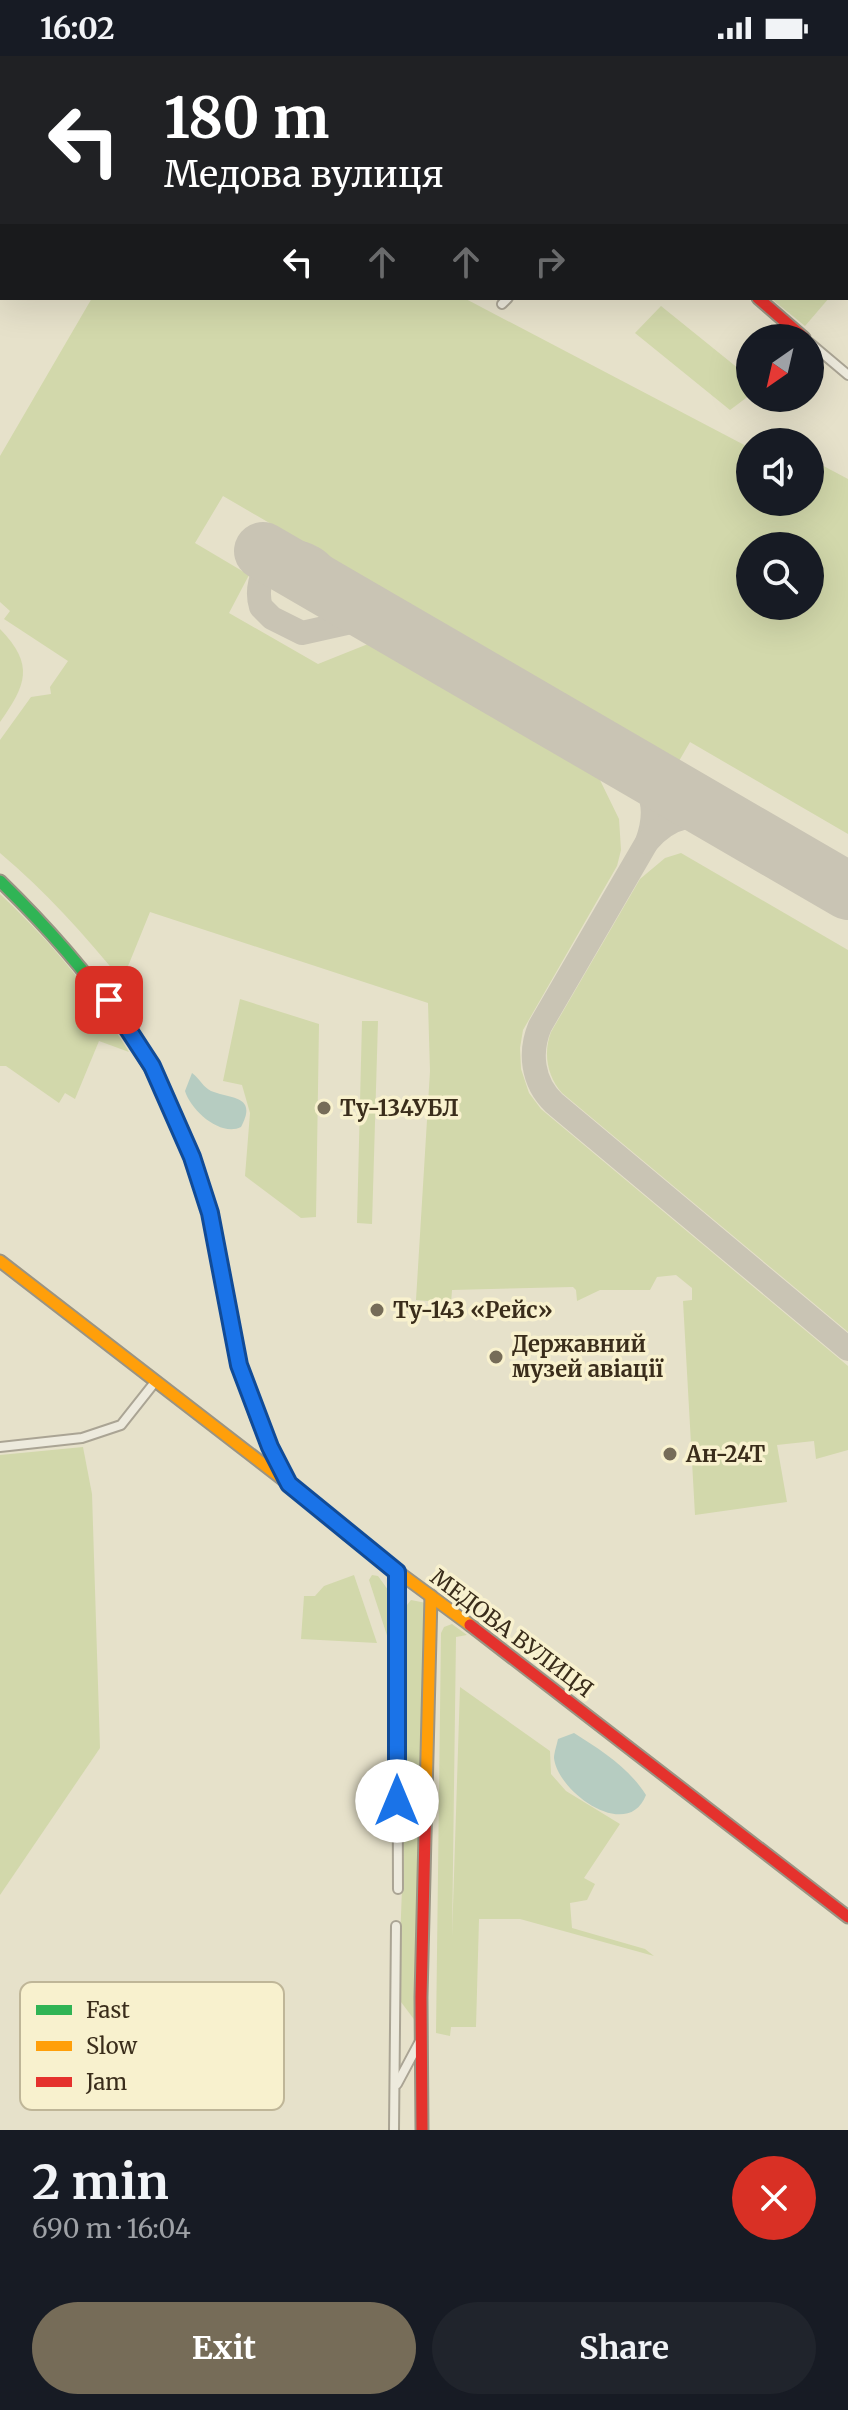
<!DOCTYPE html>
<html lang="en">
<head>
<meta charset="utf-8">
<style>
  body { margin:0; font-family:Merriweather,serif; background:#20242c; color:#f1f3f6; height:100vh; display:flex; flex-direction:column; font-size:30px; white-space:nowrap }
  * { box-sizing:border-box; margin:0 }
  p { font-size:26px; color:#9ea1a6 }
  .icon { flex:none; width:44px; height:44px; fill:none; stroke:currentColor; stroke-width:2; stroke-linecap:round; stroke-linejoin:round }
  .map { position:relative; height:2074px; overflow:hidden }
  .side { display:flex; flex-direction:column; background:#171b24; flex:1 }
  .side>* { flex:none }
  .hud { position:absolute; left:0px; top:0px; width:848px; height:244px; box-shadow:0 8px 32px #0002; background:#202124; color:#fff; overflow:hidden }
  .needle { width:52px; rotate:214deg }
  .buttons { position:absolute; left:736px; top:268px; display:grid; gap:16px }
  .buttons a { display:grid; place-items:center; width:88px; height:88px; border-radius:50%; background:#171b24; box-shadow:0 8px 32px #0002; font-size:40px }
  .pin { position:absolute; display:grid; place-items:center; width:68px; height:68px; color:#fff; margin:-34px; border-radius:16px; box-shadow:0 4px 12px #0006 }
  .me { position:absolute; width:88px; margin:-44px; rotate:0deg; stroke-linejoin:round; filter:drop-shadow(0 0 6px #0008) }
  .turn { display:flex; align-items:center; gap:28px; height:168px; padding:0 32px; font-size:36px }
  .turn .icon { width:104px; height:104px; stroke-width:2.5 }
  .turn b { display:block; font-size:56px; line-height:68px }
  .lanes { display:flex; align-items:center; height:76px; padding:0 32px; background:#0003; justify-content:center; gap:40px; direction:ltr }
  .lanes .off { opacity:.35 }
  .round { display:grid; place-items:center; flex:none; width:84px; height:84px; border-radius:42px; background:#20242c }
  .head { display:flex; align-items:center; justify-content:space-between; height:136px; padding:0 32px }
  h1 { font-size:48px; font-weight:700; line-height:60px }
  .primary-button { display:flex; gap:16px; margin-top:auto; padding:16px 32px }
  .primary-button a { flex:1; height:92px; border-radius:48px; background:#766c58; color:#fff; font-size:32px; font-weight:700; line-height:92px; text-align:center }
  .primary-button a+a { background:#20242c; color:#f1f3f6 }
  .status { display:flex; justify-content:space-between; align-items:center; height:56px; padding:0 40px; background:#171b24; direction:ltr }
  .status svg { height:22px; fill:currentColor }
  .map>svg:first-child { display:block }
</style>
</head>
<body>
<div class="status"><b>16:02</b><svg viewBox="0 0 49 12"><path d="M0 12V9h3v3zM5 12V6h3v6zM10 12V3h3v9zM15 12V0h3v12zM26 1h20v11H26zM47 4h2v5h-2z"/></svg></div>
<div class="map">
<svg width="848" height="2074" viewBox="0 0 848 2074">
  <rect width="100%" height="100%" fill="#e6e1ca"/>
  <!-- green -->
  <g fill="#d2d8ab" fill-rule="evenodd">
    <path d="M92,242h372l286,150v54h60v-27l6,-13 32,17v355l-158,-92 -11,19 -456,-265 -28,47 54,32 -20,38 89,51 50,-20 231,134 20,41 2,31 -4,16 -94,164 -3,18 1,21 8,24 12,16 307,257v84l-32,9 -2,-18 -37,4 10,57 -92,13 -12,-214 9,-1v-12l-16,-13 -19,2 -7,13h-50l-23,11 -1,-11 -3,-3 -121,3 -1,13 -35,-3 14,-229 -2,-68 -278,-91 -28,69c-37,-46 -77,-90 -122,-128v-113l31,-43 20,-3 -1,-7 18,-26 -64,-42 6,-8 -10,-9v-146zM750,490h60v60h-60z"/>
    <path d="M775,242h54l-24,28 -32,-26z"/>
    <path d="M661,250l78,63 11,-12v38l-20,15 -95,-77z"/>
    <path d="M0,573c35,36 26,56 0,93z"/>
    <path d="M681,797l167,97v382l-286,-239c-15,-17 -19,-40 -11,-61l89,-153 25,-21z"/>
    <path d="M0,838c55,52 89,94 129,158l-30,-11 -24,58 -10,-6 -6,10 -53,-37h-6z"/>
    <path d="M240,943l79,25 -3,193 -15,1 -56,-42 5,-63 -8,-28 -19,-4z"/>
    <path d="M362,965h16l-6,203 -15,-1z"/>
    <path d="M83,1391l9,47 8,254 -100,147v-440z"/>
    <path d="M354,1519l23,68 -76,-4 3,-43h11l9,-10z"/>
    <path d="M372,1519l6,1 18,25 -1,90 -2,-37 -24,-74z"/>
    <path d="M411,1544l15,3 -10,419 -18,-24 4,-110 1,-278z"/>
    <path d="M452,1568l15,11 -11,2 -4,301 8,-251 90,64 1,23 15,17 54,33 -36,54 11,6 -8,16 -17,3 2,25 73,21 9,7 -134,-37h-41l-3,108h-25l-1,9 -14,-3 5,-400 3,-6z"/>
  </g>
  <!-- water -->
  <g fill="#b6ccc1">
    <path d="M192,1017c8,6 11,14 19,18 20,8 47,4 30,36 -20,10 -50,-16 -56,-36z"/>
    <path d="M574,1677c27,17 55,35 72,62 -18,47 -88,-2 -92,-37 0,-5 3,-14 4,-19z"/>
  </g>
  <g fill="none" stroke-linecap="round" stroke-linejoin="round">
    <!-- taxiway -->
    <g stroke="#c9c4b4" stroke-width="24">
      <path d="M349,545c-13,-13 -20,-34 -36,-43 -34,-21 -62,17 -52,49l11,11 30,15 58,-13 35,8"/>
      <path d="M610,696c35,23 53,46 37,90l-107,184c-11,26 -8,56 14,77l294,246"/>
      <path d="M647,786c23,-27 50,-32 83,-20"/>
    </g>
    <!-- runway -->
    <path stroke="#c9c4b4" stroke-width="58" d="M263,495l585,340"/>
    <defs>
      <g id="street">
        <path d="M24,0l2,2"/>
        <path d="M258,0v2"/>
        <path d="M474,0l2,2"/>
        <path d="M651,0l2,2"/>
        <path d="M833,0l2,2"/>
        <path d="M721,2l2,-2"/>
        <path d="M846,11l2,2"/>
        <path d="M846,165l2,2"/>
        <path d="M502,248l6,-6"/>
        <path d="M810,287l38,32"/>
        <path d="M0,1391l82,-9 39,-13 34,-43"/>
        <path d="M397,1516l1,317"/>
        <path d="M397,2028l23,-43"/>
        <path d="M394,2074l2,-204"/>
      </g>
      <path id="fast" d="M0,825c104,101 188,216 216,361"/>
      <g id="slow">
        <path d="M0,1205l329,254 19,20 122,90"/>
        <path d="M426,1739l5,-199"/>
      </g>
      <g id="jam">
        <path d="M758,242l46,40"/>
        <path d="M216,1186l26,133 15,44 30,61"/>
        <path d="M470,1569l378,292"/>
        <path d="M422,2074l-1,-133 5,-202"/>
      </g>
    </defs>
    <!-- street casing -->
    <use href="#street" stroke="#aaa494" stroke-width="12"/>
    <!-- fast casing -->
    <use href="#fast" stroke="#9a9484" stroke-width="15"/>
    <!-- slow casing -->
    <use href="#slow" stroke="#9a9484" stroke-width="15"/>
    <!-- jam casing -->
    <use href="#jam" stroke="#9a9484" stroke-width="15"/>
    <!-- street -->
    <use href="#street" stroke="#edeadd" stroke-width="8"/>
    <!-- fast -->
    <use href="#fast" stroke="#30b455" stroke-width="11"/>
    <!-- slow -->
    <use href="#slow" stroke="#ff9f0a" stroke-width="11"/>
    <!-- jam -->
    <use href="#jam" stroke="#e5322d" stroke-width="11"/>
  </g>
  <g fill="none" stroke-linecap="round" stroke-linejoin="round">
    <defs>
      <path id="route" d="M109,944l43,66 40,91 18,56 29,152 31,82 19,37 108,88v229"/>
    </defs>
    <!-- route casing -->
    <use href="#route" stroke="#114b97" stroke-width="20"/>
    <!-- route -->
    <use href="#route" stroke="#1a73e8" stroke-width="14"/>
  </g>
  <!-- markers -->
  <g fill="#766c58" stroke="#f8f1ce" stroke-width="3">
    <circle cx="324" cy="1052" r="8"/>
    <circle cx="377" cy="1254" r="8"/>
    <circle cx="496" cy="1301" r="8"/>
    <circle cx="670" cy="1398" r="8"/>
  </g>
  <g text-anchor="middle" dominant-baseline="central" stroke-width="7" stroke-linejoin="round" paint-order="stroke">
    <!-- poi labels -->
    <g font-size="22" font-weight="bold" fill="#3a2d1b" stroke="#f8f1ce" text-anchor="start">
      <text x="340" y="1052">Ту-134УБЛ</text>
      <text x="393" y="1254">Ту-143 «Рейс»</text>
      <text x="512" y="1288">Державний<tspan x="512" dy="25">музей авіації</tspan></text>
      <text x="686" y="1398">Ан-24Т</text>
    </g>
    <!-- street labels -->
    <g font-size="22" fill="#3a2d1b" stroke="#f8f1ce">
      <text transform="translate(512 1577) rotate(37)">МЕДОВА ВУЛИЦЯ</text>
    </g>
  </g>
  <!-- legend -->
  <rect x="20" y="1926" width="264" height="128" rx="12" fill="#f8f1ce" stroke="#bfb698" stroke-width="2"/>
  <rect x="36" y="1949" width="36" height="10" fill="#30b455"/>
  <rect x="36" y="1985" width="36" height="10" fill="#ff9f0a"/>
  <rect x="36" y="2021" width="36" height="10" fill="#e5322d"/>
  <g font-size="22" fill="#3a2d1b">
    <text x="86" y="1962">Fast</text>
    <text x="86" y="1998">Slow</text>
    <text x="86" y="2034">Jam</text>
  </g>
</svg>
<div class="buttons">
<a><svg class="needle" viewBox="-14 -14 28 28"><path d="M0-13l5 13h-10z" fill="#e53935"/><path d="M0 13l5-13h-10z" fill="#9ea1a6"/></svg></a>
<a><svg class="icon" aria-label="sound" viewBox="0 0 24 24"><path d="M4 9h4l5-4v14l-5-4H4zM17 9q2 3 0 6"/></svg></a>
<a><svg class="icon" aria-label="search" viewBox="0 0 24 24"><circle cx="10" cy="10" r="6"/><path d="M15 15l6 6"/></svg></a>
</div>
<div class="pin" style="left:109px;top:944px;background:#d93025"><svg class="icon" aria-label="arrive" viewBox="0 0 24 24"><path d="M6 21V4h12l-3 4 3 4H6"/></svg></div>
<svg class="me" style="left:397px;top:1745px" viewBox="-20 -20 40 40"><circle r="19" fill="#fff"/><path d="M0-13L10 11 0 6-10 11z" fill="#1a73e8"/></svg>
<div class="hud">
<div class="turn"><svg class="icon" aria-label="left" viewBox="0 0 24 24"><path d="M17 20v-9H6M10 6l-5 5 5 5"/></svg><div><b>180 m</b>Медова вулиця</div></div>
<div class="lanes"><svg class="icon" aria-label="left" viewBox="0 0 24 24"><path d="M17 20v-9H6M10 6l-5 5 5 5"/></svg><svg class="icon off" aria-label="ahead" viewBox="0 0 24 24"><path d="M12 20V5M6 11l6-6 6 6"/></svg><svg class="icon off" aria-label="ahead" viewBox="0 0 24 24"><path d="M12 20V5M6 11l6-6 6 6"/></svg><svg class="icon off" aria-label="right" viewBox="0 0 24 24"><path d="M7 20v-9h11M14 6l5 5-5 5"/></svg></div>
</div>
</div>
<section class="side">
<div class="head"><div><h1>2 min</h1><p>690 m · 16:04</p></div><a class="round" style="background:#d93025;color:#fff"><svg class="icon" aria-label="close" viewBox="0 0 24 24"><path d="M6 6l12 12M18 6L6 18"/></svg></a></div>
<div class="primary-button"><a>Exit</a><a>Share</a></div>
</section>
</body>
</html>
